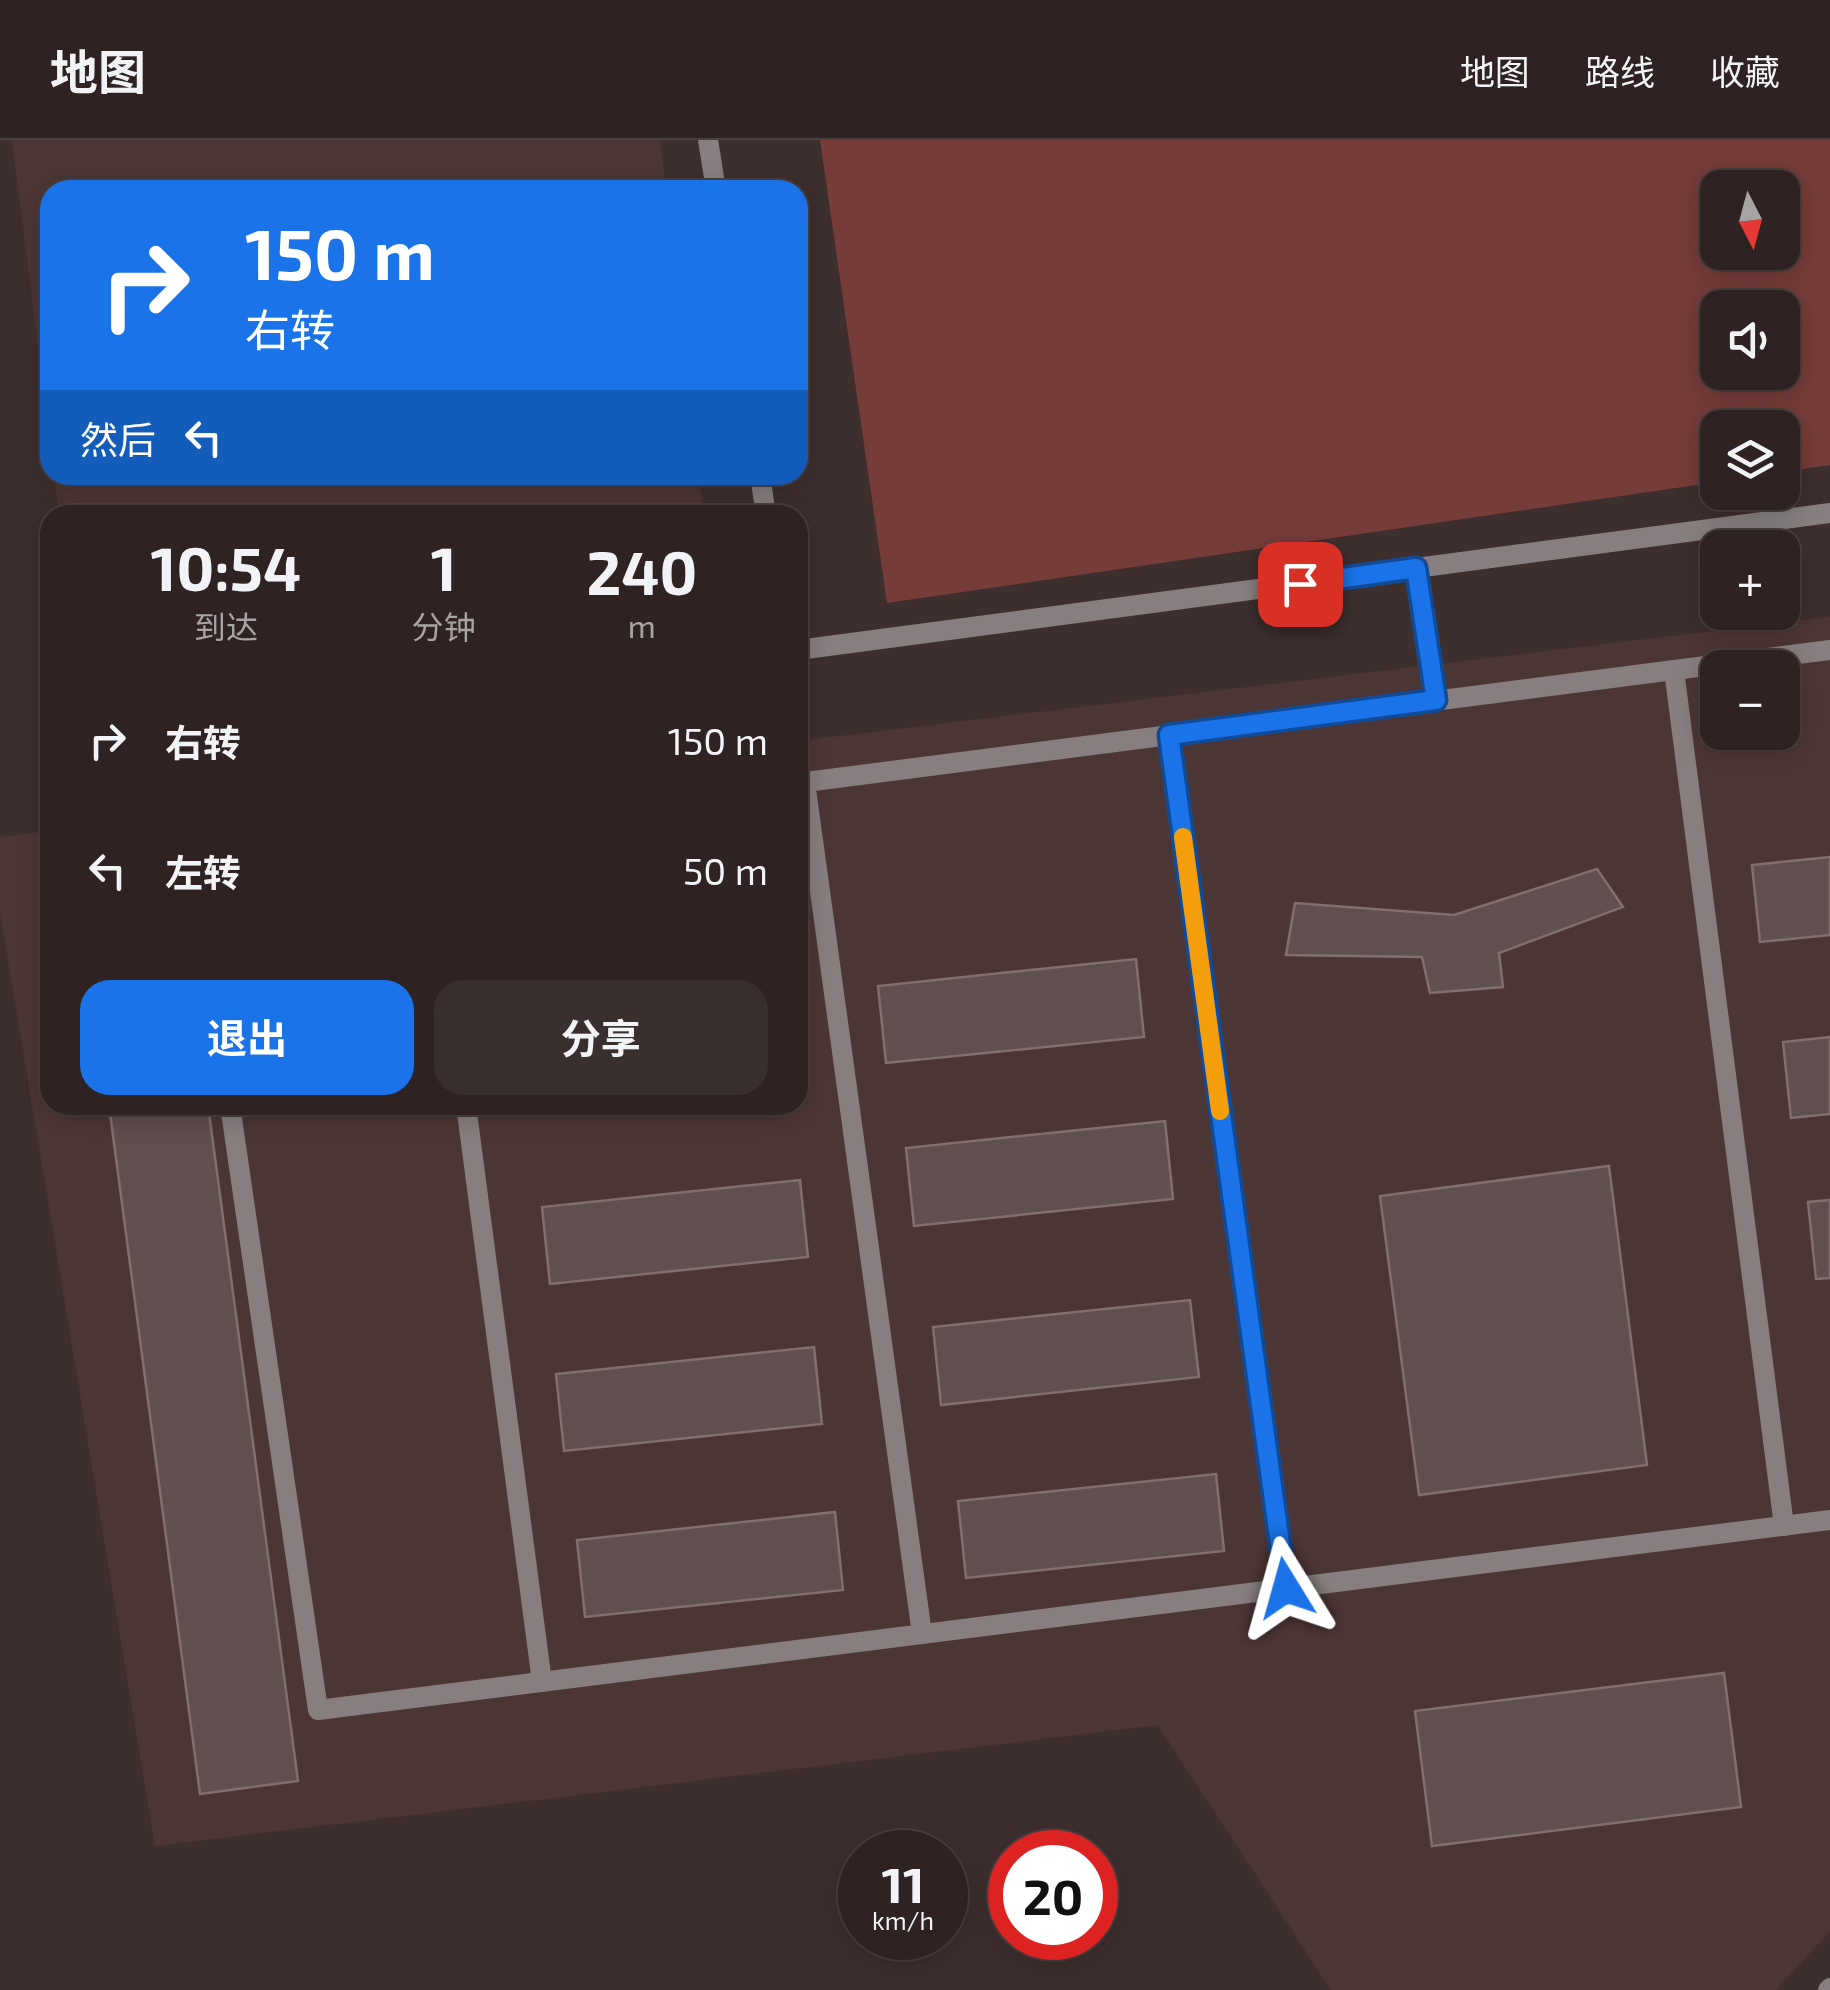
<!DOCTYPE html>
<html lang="zh">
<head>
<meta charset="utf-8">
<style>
  body { margin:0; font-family:"Exo 2","Noto Sans SC",sans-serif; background:#3a2f2f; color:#f1f3f6; height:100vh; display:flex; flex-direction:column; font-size:38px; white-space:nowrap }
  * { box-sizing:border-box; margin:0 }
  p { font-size:32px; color:#a7a4a5 }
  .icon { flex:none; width:55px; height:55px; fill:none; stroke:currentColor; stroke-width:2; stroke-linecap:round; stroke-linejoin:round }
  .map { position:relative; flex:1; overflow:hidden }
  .details { position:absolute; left:40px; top:365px; width:768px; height:610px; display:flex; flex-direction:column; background:#2e2322; border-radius:30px; box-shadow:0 5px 25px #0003,0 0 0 2px #494040 }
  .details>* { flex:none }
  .hud { position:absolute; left:40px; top:40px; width:768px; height:305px; border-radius:30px; box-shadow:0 5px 25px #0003,0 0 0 2px #494040; background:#1a73e8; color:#fff; overflow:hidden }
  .needle { width:65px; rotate:174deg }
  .buttons { position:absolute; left:1700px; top:30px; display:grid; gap:20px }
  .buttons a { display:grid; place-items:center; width:100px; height:100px; border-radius:20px; background:#2e2322; box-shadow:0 5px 25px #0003,0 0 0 2px #494040; font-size:50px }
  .speed { position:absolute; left:838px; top:1690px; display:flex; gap:20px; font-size:50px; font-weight:700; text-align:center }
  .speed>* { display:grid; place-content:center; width:130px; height:130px; border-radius:50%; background:#2e2322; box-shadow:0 5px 25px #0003,0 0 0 2px #494040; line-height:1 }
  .speed small { font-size:25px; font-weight:400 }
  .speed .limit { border:15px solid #d22; background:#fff; color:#111 }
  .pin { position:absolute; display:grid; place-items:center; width:85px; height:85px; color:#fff; margin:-42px; border-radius:20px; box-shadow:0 5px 15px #0006 }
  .me { position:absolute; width:110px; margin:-55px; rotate:352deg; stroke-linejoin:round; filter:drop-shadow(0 0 8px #0008) }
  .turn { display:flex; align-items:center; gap:35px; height:210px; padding:0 40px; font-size:45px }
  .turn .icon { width:130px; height:130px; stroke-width:2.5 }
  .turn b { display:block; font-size:70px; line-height:85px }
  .then { display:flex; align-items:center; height:95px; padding:0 40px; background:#0003; gap:20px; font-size:38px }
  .eta { display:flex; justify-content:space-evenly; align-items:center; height:170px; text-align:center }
  .eta b { font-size:60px; font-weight:700; line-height:70px }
  .action { display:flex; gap:20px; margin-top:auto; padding:20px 40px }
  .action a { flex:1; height:115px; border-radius:30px; background:#1a73e8; color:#fff; font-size:40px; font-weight:700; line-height:115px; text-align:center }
  .action a+a { background:#3a2f2f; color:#f1f3f6 }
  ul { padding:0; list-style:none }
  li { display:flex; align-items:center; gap:30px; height:130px; padding:0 40px }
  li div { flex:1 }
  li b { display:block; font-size:38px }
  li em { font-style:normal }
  header { display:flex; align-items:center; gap:60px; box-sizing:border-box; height:140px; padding:0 50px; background:#2e2322; border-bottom:2px solid #494040 }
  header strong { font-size:48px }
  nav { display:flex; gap:55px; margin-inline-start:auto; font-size:35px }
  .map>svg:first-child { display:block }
</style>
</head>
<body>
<header>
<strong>地图</strong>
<nav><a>地图</a><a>路线</a><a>收藏</a></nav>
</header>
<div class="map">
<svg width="1830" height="1850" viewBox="0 0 1830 1850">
  <rect width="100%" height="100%" fill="#3d2f2e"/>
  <!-- built -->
  <g fill="#4c3635" fill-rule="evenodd">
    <path d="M12,0h648l6,50h-616v250z"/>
    <path d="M54,335h645l5,40h-645z"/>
    <path d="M1830,477v1314l-54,59h-445l-173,-265 -1003,121 -155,-934v-75l50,-6v274h748v-364zM1718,528h64v64h-64z"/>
  </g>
  <!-- green -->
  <path fill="#753c3a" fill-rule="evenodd" d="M820,0h1010v325l-47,7 -1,-44h-64l-1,54 -830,121zM1718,48h64v64h-64zM1718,168h64v64h-64z"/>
  <!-- building -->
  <g fill="#5f4f4e" stroke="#806f6e" stroke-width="2.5">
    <path d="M1830,717v78l-70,7 -8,-77z"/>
    <path d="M1597,729l26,38 -124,46 4,34 -73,6 -8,-36 -136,-2 9,-52 159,12z"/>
    <path d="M1136,819l8,78 -258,26 -8,-77z"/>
    <path d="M1830,897v77l-39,4 -8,-76z"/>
    <path d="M109,965h99l90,676 -98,13z"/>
    <path d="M1165,981l8,78 -259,27 -8,-78z"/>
    <path d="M1609,1026l38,299 -228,30 -39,-299z"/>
    <path d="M800,1040l8,77 -258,27 -8,-77z"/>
    <path d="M1830,1060v78l-14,1 -8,-77z"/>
    <path d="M1190,1160l9,77 -258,28 -8,-78z"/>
    <path d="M814,1207l8,77 -258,27 -8,-77z"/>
    <path d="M1216,1334l8,77 -258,27 -8,-77z"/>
    <path d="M835,1372l8,78 -258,27 -8,-77z"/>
    <path d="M1724,1533l17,134 -309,39 -17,-135z"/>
  </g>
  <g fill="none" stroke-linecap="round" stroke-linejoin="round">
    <!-- service -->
    <g stroke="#877f7f" stroke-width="20">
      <path d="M1416,428l20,133"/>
      <path d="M1674,530l110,856"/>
      <path d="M1169,595l117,853"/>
      <path d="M805,642l117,852"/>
      <path d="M798,643l1032,-133"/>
      <path d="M230,965l88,605 1512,-190"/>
      <path d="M466,965l76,577"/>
    </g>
    <!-- minor -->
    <g stroke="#877f7f" stroke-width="20">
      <path d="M708,0l8,50"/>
      <path d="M760,335l6,40"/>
      <path d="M798,510l1032,-137"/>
      <path d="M1828,1850l2,-2"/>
    </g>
  </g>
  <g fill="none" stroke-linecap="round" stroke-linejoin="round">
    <defs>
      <path id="route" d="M1286,1448l-117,-853 267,-35 -20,-132 -116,16"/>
    </defs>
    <!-- route casing -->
    <use href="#route" stroke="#114b97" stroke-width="25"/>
    <!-- route -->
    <use href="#route" stroke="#1a73e8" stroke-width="18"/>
    <!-- slow -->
    <path stroke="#f59e0b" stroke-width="18" d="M1183,697l37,274"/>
  </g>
</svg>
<div class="buttons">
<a><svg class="needle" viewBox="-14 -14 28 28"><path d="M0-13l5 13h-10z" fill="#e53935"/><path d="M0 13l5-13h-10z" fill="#a7a4a5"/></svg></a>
<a><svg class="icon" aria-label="sound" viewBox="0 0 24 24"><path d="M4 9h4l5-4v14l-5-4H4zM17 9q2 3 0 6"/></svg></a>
<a><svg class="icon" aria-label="layers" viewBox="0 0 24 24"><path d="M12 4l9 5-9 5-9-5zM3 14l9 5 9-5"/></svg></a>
<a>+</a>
<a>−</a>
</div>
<div class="speed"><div>11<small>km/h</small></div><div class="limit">20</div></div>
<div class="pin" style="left:1300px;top:444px;background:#d93025"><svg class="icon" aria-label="arrive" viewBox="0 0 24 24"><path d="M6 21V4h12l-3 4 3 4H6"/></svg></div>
<svg class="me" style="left:1286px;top:1448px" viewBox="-20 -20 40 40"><path d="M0-17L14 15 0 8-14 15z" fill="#1a73e8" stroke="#fff" stroke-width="4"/></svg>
<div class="hud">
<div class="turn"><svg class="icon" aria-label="right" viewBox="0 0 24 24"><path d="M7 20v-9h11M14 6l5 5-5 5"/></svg><div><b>150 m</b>右转</div></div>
<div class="then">然后<svg class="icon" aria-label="left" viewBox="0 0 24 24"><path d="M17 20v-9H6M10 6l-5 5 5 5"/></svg></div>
</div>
<section class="details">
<div class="eta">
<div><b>10:54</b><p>到达</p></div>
<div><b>1</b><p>分钟</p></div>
<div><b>240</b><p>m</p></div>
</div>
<ul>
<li><svg class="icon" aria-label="right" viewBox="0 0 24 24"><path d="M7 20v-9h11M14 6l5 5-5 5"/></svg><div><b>右转</b></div><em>150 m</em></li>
<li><svg class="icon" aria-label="left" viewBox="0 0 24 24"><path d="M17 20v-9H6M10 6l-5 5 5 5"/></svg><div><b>左转</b></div><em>50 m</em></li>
</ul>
<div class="action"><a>退出</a><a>分享</a></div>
</section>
</div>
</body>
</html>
